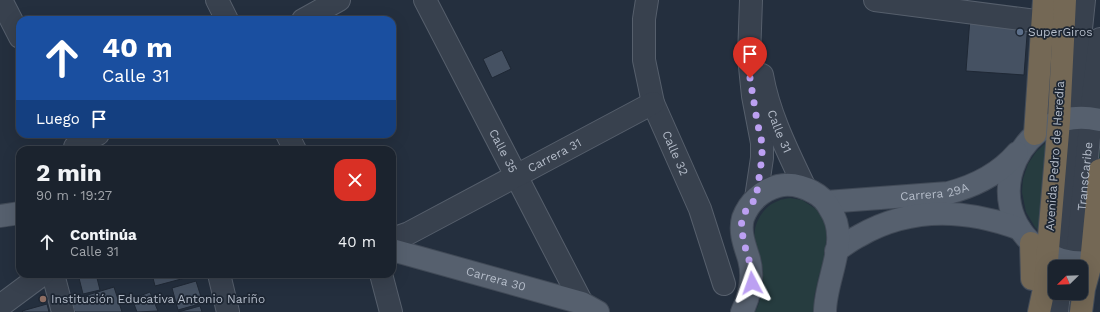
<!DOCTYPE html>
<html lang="es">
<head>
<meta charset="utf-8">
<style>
  body { margin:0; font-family:"Work Sans",sans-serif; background:#282f3a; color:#f1f3f6; height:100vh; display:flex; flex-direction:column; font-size:15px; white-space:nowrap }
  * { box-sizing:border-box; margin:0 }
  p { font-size:13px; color:#a0a4aa }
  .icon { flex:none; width:22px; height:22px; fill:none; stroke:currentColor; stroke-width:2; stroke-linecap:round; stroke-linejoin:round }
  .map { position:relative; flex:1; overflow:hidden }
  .details { position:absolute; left:16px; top:146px; width:380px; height:132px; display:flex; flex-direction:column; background:#1b232e; border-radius:12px; box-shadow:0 4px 16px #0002,0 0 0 1px #39404a }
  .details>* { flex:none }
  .guide { position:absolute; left:16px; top:16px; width:380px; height:122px; border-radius:12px; box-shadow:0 4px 16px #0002,0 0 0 1px #39404a; background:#1a4fa0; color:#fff; overflow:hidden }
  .needle { width:26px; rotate:247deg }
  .buttons { position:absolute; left:1048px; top:260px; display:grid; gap:8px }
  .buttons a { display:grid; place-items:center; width:40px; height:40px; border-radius:8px; background:#1b232e; box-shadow:0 4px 16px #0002,0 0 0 1px #39404a; font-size:20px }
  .pin { position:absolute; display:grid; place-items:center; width:34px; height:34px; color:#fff; margin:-41px -17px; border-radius:50% 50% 50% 0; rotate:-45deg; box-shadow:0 0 4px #0007 }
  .pin .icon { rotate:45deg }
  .me { position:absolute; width:44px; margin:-22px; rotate:356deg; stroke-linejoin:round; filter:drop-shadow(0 0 3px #0008) }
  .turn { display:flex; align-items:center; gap:14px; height:84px; padding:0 20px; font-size:18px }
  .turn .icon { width:52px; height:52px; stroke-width:2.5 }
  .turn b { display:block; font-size:28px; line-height:34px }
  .then { display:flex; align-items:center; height:38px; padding:0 20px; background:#0003; gap:8px; font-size:15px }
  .round { display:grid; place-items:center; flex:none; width:42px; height:42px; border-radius:12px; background:#282f3a }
  .head { display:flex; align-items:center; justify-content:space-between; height:68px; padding:0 20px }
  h1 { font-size:24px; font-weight:700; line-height:30px }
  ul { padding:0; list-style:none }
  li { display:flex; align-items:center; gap:12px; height:56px; padding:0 20px }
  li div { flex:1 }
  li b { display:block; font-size:15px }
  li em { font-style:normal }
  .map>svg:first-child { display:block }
</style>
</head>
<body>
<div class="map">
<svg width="1100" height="312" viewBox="0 0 1100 312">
  <rect width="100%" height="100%" fill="#242f3e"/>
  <!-- green -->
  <g fill="#263c3f">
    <path d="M1100,133v114l-56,-11 -9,-9 -9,-15 -4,-20 1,-13 5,-15 8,-12 14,-13z"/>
    <path d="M790,198l12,2 14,9 8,11 3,13 -3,29 -5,13 -5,23v14h-59c8,-14 9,-32 7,-48 -1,-8 -5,-16 -7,-24 -3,-15 8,-34 23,-39 3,-2 8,-2 12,-3z"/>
  </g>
  <!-- building -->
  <g fill="#455162" stroke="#1f2835">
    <path d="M970,18l58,4 -4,53 -58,-4z"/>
    <path d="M502,50l9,19 -19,9 -9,-19z"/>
    <path d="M78,274h18l4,16 -17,4z"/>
    <path d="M152,274h32l1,4 -30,8z"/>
    <path d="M196,281l7,22 -25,7 -6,-22z"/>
    <path d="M114,287l8,25h-47l-4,-12z"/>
    <path d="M150,292l8,19 -21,1 -5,-13z"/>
    <path d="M47,304l2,8h-26l-1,-1z"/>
    <path d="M200,306l2,6h-24z"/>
  </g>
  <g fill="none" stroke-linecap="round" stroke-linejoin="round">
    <defs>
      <g id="minor">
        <path d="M1,0l19,37"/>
        <path d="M217,0l10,20"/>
        <path id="s1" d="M425,0l157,303"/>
        <path id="s2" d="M647,0l-3,19v41l9,43 47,106 24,75"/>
        <path d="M751,0l-2,57 4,39 9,47v15l-6,40"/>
        <path d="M875,0l168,22"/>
        <path d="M303,20l36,-20"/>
        <path id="s3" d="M762,75c7,40 26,77 43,113"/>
        <path d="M287,134l8,16"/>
        <path d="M75,147l23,-13"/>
        <path id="s4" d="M392,239l17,-6 244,-130"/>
        <path d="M1061,267l14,-181 9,-86"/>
        <path id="s5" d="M1076,267l18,-180 6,-48"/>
        <path d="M53,274l10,38"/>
        <path d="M219,274l9,38"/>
        <path d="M381,274l10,38"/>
        <path d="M0,306l43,-32"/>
        <path d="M1057,312l2,-19"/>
      </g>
      <g id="major">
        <path d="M1100,120c-79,-18 -125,82 -61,129 19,13 39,16 61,12"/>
        <path id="s6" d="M826,202l122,-9c27,-7 51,-19 69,-40"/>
        <path d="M0,216l20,-3"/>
        <path id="s7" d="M392,250l190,53 16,9"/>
        <path d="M836,251c7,-5 15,-11 23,-15 52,-30 107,-27 161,-7"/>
        <path d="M742,312c8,-17 12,-35 7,-53 -4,-13 -10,-27 -6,-41 6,-16 19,-28 35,-32 12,-3 24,0 35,6 8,4 13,9 17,17 21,31 -5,69 -5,103"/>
      </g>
      <g id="highway">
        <path d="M1035,134l9,-134"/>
        <path d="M1031,243l1,36"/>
        <path d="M1039,312l6,-28 14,-163 6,-121"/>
        <path d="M1081,312l3,-23 7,-26 9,-93"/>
      </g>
    </defs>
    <!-- minor casing -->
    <use href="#minor" stroke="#565f6c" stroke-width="24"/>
    <!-- major casing -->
    <use href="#major" stroke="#414a57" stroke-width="24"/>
    <!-- highway casing -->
    <use href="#highway" stroke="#434c59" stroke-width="24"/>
    <!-- minor -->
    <use href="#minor" stroke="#38414e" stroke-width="22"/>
    <!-- major -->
    <use href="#major" stroke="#56606e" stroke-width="22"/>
    <!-- highway -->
    <use href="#highway" stroke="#746855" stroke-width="22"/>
  </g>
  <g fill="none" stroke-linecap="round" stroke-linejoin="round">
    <!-- route -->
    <path stroke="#bca0f2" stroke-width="7" stroke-dasharray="0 12.6" d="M750,78l7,43 5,22v15l-6,40 -10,12 -5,15 3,18 5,17 3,23"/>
  </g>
  <!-- markers -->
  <circle fill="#5c6f8a" stroke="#1d2633" stroke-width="1.5" cx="1020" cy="32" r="4"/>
  <circle fill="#8d6e63" stroke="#1d2633" stroke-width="1.5" cx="43" cy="299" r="4"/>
  <g text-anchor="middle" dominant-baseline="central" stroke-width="3.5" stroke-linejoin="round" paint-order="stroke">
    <!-- poi labels -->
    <g font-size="12" fill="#b4bcc9" stroke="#1d2633" text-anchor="start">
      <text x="1028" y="32">SuperGiros</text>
      <text x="51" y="299">Institución Educativa Antonio Nariño</text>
    </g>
    <!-- street labels -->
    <g font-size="12" fill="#b4bcc9" stroke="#1d2633">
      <text stroke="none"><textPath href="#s3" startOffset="59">Calle 31</textPath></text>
      <text stroke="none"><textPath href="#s1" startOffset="170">Calle 35</textPath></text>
      <text stroke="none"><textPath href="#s2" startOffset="159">Calle 32</textPath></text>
      <text stroke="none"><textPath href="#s4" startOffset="183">Carrera 31</textPath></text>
      <text transform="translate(1055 156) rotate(-86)">Avenida Pedro de Heredia</text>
      <text stroke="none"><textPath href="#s5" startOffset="91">TransCaribe</textPath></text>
      <text stroke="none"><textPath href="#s6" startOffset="109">Carrera 29A</textPath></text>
      <text stroke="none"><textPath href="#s7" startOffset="108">Carrera 30</textPath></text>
    </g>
  </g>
</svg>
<div class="buttons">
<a><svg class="needle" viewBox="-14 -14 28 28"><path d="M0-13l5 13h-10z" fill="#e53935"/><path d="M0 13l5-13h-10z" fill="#a0a4aa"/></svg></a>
</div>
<div class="pin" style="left:750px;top:78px;background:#d93025"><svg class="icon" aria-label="arrive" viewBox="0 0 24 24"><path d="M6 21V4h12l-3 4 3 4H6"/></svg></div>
<svg class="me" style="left:752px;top:283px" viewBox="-20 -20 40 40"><path d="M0-17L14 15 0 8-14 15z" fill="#bca0f2" stroke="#fff" stroke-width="4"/></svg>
<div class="guide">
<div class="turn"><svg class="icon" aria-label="ahead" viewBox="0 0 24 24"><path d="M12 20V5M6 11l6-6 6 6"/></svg><div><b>40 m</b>Calle 31</div></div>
<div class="then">Luego<svg class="icon" aria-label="arrive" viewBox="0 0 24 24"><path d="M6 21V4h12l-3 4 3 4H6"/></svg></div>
</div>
<section class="details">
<div class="head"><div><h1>2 min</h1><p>90 m · 19:27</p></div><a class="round" style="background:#d93025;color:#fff"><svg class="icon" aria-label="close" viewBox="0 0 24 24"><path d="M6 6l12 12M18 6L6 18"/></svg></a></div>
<ul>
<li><svg class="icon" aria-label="ahead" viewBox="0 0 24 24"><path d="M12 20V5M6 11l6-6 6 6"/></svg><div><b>Continúa</b><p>Calle 31</p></div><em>40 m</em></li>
</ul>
</section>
</div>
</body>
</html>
